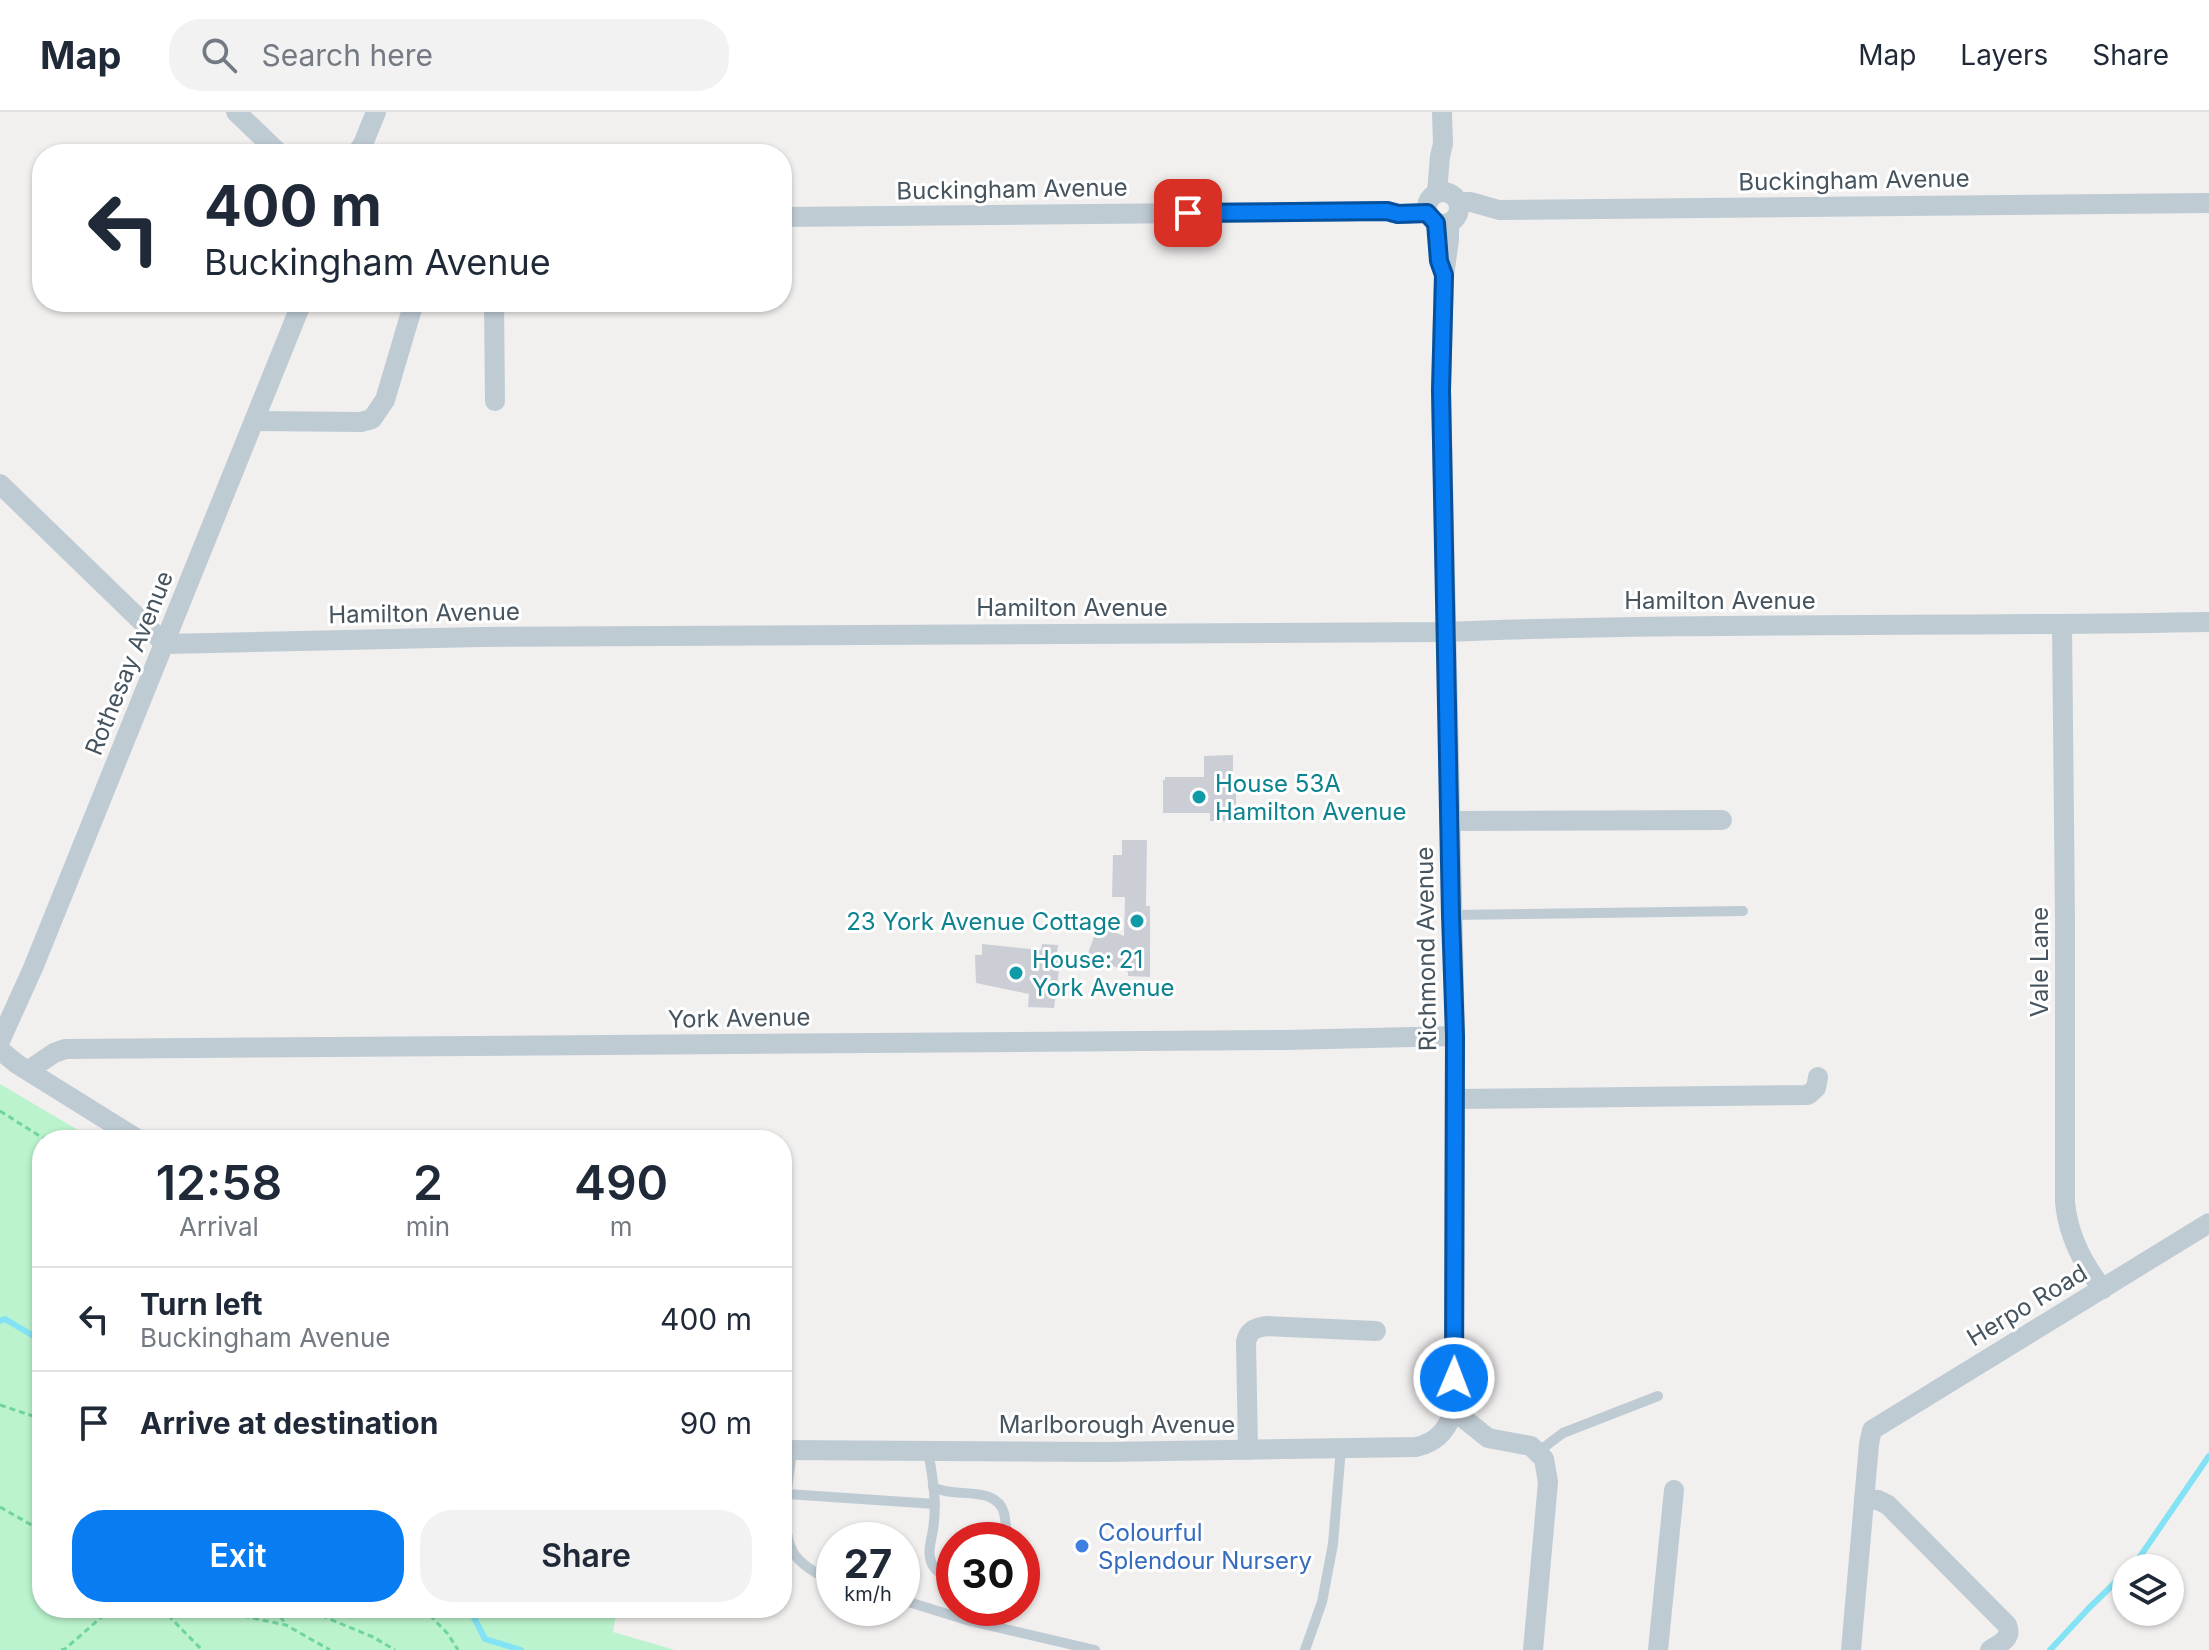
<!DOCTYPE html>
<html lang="en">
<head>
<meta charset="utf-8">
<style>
  body { margin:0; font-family:Inter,sans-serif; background:#f2f2f3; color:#1f2937; height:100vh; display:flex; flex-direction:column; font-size:30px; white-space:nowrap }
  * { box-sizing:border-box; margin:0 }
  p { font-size:26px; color:#747a83 }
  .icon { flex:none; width:44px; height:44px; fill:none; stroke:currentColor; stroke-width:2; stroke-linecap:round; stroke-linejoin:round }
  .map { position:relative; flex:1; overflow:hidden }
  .side { position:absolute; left:32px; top:1018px; width:760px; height:488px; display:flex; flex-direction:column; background:#fff; border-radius:32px; box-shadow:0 2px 6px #0004 }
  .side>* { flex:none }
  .guide { position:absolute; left:32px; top:32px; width:760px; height:168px; border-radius:32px; box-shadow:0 2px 6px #0004; background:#fff; color:#1f2937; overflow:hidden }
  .fabs { position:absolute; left:2112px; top:1442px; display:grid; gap:16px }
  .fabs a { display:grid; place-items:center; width:72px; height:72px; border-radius:50%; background:#fff; box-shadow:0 2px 6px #0004; font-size:40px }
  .speed { position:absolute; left:816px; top:1410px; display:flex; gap:16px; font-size:40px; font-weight:700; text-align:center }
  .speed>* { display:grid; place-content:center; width:104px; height:104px; border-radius:50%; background:#fff; box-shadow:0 2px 6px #0004; line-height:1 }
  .speed small { font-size:20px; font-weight:400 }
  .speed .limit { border:12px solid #d22; background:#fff; color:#111 }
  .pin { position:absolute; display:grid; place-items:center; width:68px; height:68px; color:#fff; margin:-34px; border-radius:16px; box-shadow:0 4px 12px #0006 }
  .me { position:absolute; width:88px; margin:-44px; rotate:1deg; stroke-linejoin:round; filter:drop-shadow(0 0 6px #0008) }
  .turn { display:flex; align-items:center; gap:28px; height:168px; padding:0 40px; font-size:36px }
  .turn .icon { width:104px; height:104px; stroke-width:2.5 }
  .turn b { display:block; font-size:56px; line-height:68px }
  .eta { display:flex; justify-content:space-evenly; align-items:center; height:136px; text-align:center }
  .eta b { font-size:48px; font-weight:600; line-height:56px }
  .action { display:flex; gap:16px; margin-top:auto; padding:16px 40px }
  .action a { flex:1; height:92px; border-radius:32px; background:#087cf3; color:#fff; font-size:32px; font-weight:600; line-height:92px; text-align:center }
  .action a+a { background:#f2f2f3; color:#1f2937 }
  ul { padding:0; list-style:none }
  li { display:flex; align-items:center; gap:24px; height:104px; padding:0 40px; border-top:2px solid #e0e1e3 }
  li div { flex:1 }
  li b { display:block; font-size:30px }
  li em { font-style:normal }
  header { display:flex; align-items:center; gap:48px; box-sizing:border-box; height:112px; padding:0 40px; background:#fff; border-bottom:2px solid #e0e1e3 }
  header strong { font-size:38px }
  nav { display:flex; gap:44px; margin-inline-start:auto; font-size:28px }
  .search { width:560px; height:72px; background:#f2f2f3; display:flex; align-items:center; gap:20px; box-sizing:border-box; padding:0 28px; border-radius:32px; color:#747a83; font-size:30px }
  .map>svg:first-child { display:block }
</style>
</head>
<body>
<header>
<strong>Map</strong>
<div class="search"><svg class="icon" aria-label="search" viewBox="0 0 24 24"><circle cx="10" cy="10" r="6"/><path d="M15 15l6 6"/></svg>Search here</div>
<nav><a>Map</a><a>Layers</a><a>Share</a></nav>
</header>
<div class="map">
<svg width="2209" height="1538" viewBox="0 0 2209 1538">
  <rect width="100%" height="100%" fill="#f2efef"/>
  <!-- green -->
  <path fill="#baf3cd" d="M0,972l95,56h-53v468h575l-4,24 62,18h-675z"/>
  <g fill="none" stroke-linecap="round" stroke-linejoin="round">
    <!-- stream -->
    <g stroke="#83e3f4" stroke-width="6">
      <path d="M0,1209l5,-2 37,22"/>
      <path d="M2130,1456l7,-7 72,-105"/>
      <path d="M469,1496l16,31 36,11"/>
      <path d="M2050,1538l39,-42 37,-36"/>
    </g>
  </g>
  <!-- building -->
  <g fill="#cbcfd5">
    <path d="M1233,643v23l3,-1v44h-26v-8h-47v-33h2v-3h39v-21z"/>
    <path d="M1122,728h25l-1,66h4v71l-22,-1v-4l-41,-16 11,-30 26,10 1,-39h-13l1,-42h9z"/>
    <path d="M982,832l59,6 1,-6 16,1 -1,8 4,1 -7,54 -26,-1 1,-13 -53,-11 -1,-28h7z"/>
  </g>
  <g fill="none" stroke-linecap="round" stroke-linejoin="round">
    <!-- path -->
    <g stroke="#6fd59d" stroke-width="3" stroke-dasharray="6 4" stroke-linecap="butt">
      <path d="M0,999l46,29"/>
      <path d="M0,1293l42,14"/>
      <path d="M0,1395l42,24"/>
      <path d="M161,1496l41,42"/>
      <path d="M204,1496l82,17 44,25"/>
      <path d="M275,1496l11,17"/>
      <path d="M303,1496l70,29 22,13"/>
      <path d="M423,1496l25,26 10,16"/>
      <path d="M61,1538l4,-1 47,-41"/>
    </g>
    <!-- lane -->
    <g stroke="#bfcbd3" stroke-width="10">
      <path d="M1451,803l292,-4"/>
      <path d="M792,1338c-3,28 -13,77 1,102 8,14 27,23 41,31"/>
      <path d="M928,1339c5,27 10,56 4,84 -2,10 -5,21 1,31 5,8 13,11 21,14"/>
      <path d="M1539,1339l24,-18 95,-37"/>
      <path d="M933,1375c21,12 63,-3 71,26 2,9 2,18 4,27"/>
      <path d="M787,1382l148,10"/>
      <path d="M902,1488l68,21 125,29"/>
      <path d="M1305,1538l17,-48 11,-58 8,-96"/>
    </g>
    <!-- street -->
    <g stroke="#bfcbd3" stroke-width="20">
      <path d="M236,0l44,42"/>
      <path d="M356,42l7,-10 13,-32"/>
      <circle cx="1443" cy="96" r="16"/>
      <path d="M1437,80l3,-36 3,-12 -1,-32"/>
      <path d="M1459,90h12l28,8 710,-7"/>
      <path d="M782,105l605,-6 11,3 29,-1"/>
      <path d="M494,190l1,99"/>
      <path d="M254,309l107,1 11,-3 13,-19 29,-98"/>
      <path d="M0,372l165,160 316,-7 964,-5c255,-10 509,-5 764,-10"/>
      <path d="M2062,513l3,296v281c3,33 17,61 38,87"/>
      <path d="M1449,709l273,-1"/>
      <path d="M0,929l33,-73 269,-666"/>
      <path d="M0,938l17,14 122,76"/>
      <path d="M29,958l25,-17 11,-4 1220,-9 170,-4"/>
      <path d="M1455,987l353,-4 8,-7 2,-11"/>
      <path d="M1453,1298l35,28 43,8 13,13 4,23 -15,168"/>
      <path d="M782,1338l324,2 310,-5c23,-5 35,-21 38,-43l1,-368 -14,-646 3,-115 5,-35v-17"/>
      <path d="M1248,1338l-2,-108c2,-12 11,-15 21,-16l109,5"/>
      <path d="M1864,1387l14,1 10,5 119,120c6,14 -8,19 -17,25"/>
      <path d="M1658,1538l16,-160"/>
      <path d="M1851,1538l18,-206 3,-14 337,-207"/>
    </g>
  </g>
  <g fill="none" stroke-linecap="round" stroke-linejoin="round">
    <defs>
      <path id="route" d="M1188,101l199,-2 11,3 29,-1 9,10 3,38 5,14 -3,115 10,525 4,121 -1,342"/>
    </defs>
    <!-- route casing -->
    <use href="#route" stroke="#05519e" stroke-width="20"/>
    <!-- route -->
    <use href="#route" stroke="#087cf3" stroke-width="14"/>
  </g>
  <!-- markers -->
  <g fill="#0f9aa8" stroke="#fff" stroke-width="3">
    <circle cx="1199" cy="685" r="8"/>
    <circle cx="1137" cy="809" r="8"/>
    <circle cx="1016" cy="861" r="8"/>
  </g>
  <circle fill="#3f7fe0" stroke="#fff" stroke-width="3" cx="1082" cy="1434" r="8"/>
  <g text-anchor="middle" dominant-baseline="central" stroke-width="6" stroke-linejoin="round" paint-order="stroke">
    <!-- street labels -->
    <g font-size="24" fill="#46545f" stroke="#fff">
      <text transform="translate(1854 68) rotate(-1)">Buckingham Avenue</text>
      <text transform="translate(1012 77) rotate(-1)">Buckingham Avenue</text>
      <text x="1720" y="488">Hamilton Avenue</text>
      <text x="1072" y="495">Hamilton Avenue</text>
      <text transform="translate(424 501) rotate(-1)">Hamilton Avenue</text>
      <text transform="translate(129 551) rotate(-68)">Rothesay Avenue</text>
      <text transform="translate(1426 837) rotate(-91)">Richmond Avenue</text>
      <text transform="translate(2039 850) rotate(-90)">Vale Lane</text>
      <text transform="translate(739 906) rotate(-1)">York Avenue</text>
      <text transform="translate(2027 1193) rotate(-31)">Herpo Road</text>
      <text x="1117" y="1312">Marlborough Avenue</text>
    </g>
    <!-- culture labels -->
    <g font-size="24" fill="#0d838f" stroke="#fff" text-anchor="start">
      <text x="1215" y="671">House 53A<tspan x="1215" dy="28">Hamilton Avenue</tspan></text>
      <text x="1121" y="809" text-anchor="end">23 York Avenue Cottage</text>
      <text x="1032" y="847">House: 21<tspan x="1032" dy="28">York Avenue</tspan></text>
    </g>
    <!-- shop labels -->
    <g font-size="24" fill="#366cbe" stroke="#fff" text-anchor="start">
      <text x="1098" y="1420">Colourful<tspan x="1098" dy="28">Splendour Nursery</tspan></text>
    </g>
  </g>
</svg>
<div class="fabs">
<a><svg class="icon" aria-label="layers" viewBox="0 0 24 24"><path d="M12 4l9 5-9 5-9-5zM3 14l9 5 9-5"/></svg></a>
</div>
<div class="speed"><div>27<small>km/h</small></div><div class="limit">30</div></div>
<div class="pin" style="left:1188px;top:101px;background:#d93025"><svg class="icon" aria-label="arrive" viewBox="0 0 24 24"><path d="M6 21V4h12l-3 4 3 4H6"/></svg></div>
<svg class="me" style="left:1454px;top:1266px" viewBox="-20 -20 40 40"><circle r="17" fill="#087cf3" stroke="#fff" stroke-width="3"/><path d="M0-11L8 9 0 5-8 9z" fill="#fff"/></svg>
<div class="guide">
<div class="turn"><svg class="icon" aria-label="left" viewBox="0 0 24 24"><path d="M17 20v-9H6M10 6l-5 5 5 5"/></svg><div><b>400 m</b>Buckingham Avenue</div></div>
</div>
<section class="side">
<div class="eta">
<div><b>12:58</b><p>Arrival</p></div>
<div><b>2</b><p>min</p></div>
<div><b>490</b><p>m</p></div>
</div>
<ul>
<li><svg class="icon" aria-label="left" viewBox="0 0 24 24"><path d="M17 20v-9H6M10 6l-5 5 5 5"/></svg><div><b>Turn left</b><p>Buckingham Avenue</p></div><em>400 m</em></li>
<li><svg class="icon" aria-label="arrive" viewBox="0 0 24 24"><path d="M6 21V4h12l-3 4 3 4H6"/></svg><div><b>Arrive at destination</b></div><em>90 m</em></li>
</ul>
<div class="action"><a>Exit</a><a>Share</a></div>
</section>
</div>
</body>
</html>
